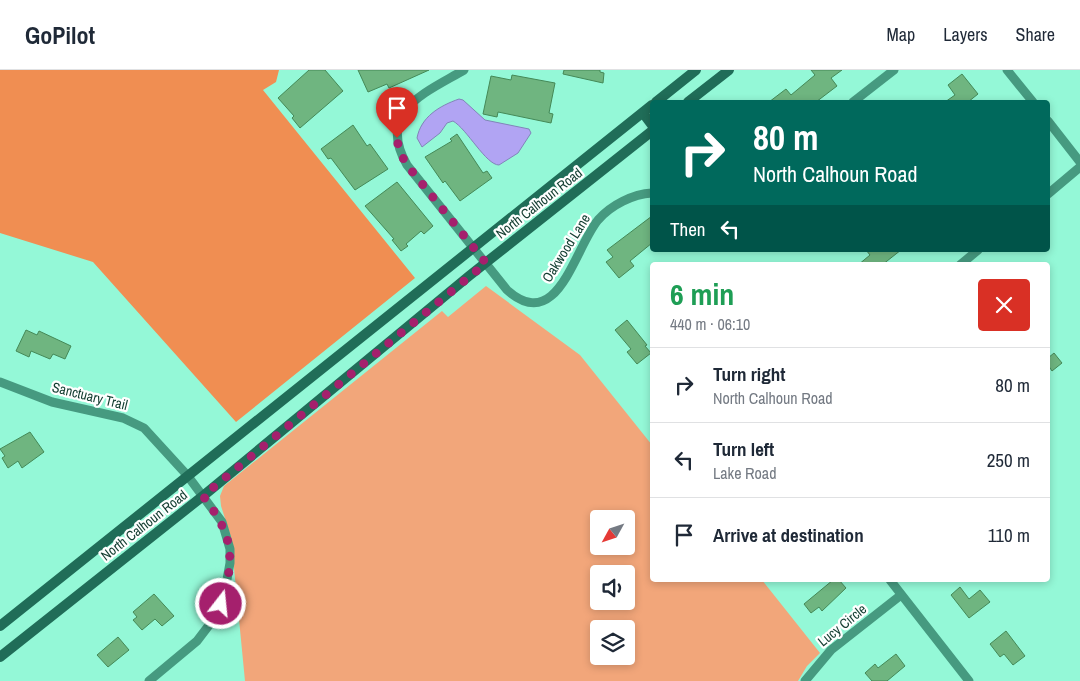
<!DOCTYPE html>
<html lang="en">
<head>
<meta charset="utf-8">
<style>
  body { margin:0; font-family:"Archivo Narrow",sans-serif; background:#f6f6f7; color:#1f2937; height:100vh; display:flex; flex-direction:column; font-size:19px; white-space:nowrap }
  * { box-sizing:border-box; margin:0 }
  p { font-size:16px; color:#747a83 }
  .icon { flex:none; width:28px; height:28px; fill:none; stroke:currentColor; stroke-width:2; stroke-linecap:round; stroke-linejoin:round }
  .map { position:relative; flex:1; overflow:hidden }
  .drawer { position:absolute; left:650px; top:192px; width:400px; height:320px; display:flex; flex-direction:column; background:#fff; border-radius:5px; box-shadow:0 2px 8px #0003 }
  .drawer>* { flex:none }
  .guide { position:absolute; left:650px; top:30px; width:400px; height:152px; border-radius:5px; box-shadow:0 2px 8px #0003; background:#00695c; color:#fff; overflow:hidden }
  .needle { width:32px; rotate:230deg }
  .fabs { position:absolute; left:590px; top:440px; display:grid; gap:10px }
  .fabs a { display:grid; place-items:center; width:45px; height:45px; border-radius:5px; background:#fff; box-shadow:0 2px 8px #0003; font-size:25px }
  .pin { position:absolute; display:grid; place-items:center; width:42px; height:42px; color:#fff; margin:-51px -21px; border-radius:50% 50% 50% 0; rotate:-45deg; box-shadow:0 0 5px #0007 }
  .pin .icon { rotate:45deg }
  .me { position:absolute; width:55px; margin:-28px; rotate:16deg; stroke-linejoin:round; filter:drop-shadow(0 0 4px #0008) }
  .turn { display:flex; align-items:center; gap:18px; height:105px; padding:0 20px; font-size:22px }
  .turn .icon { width:65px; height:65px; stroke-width:2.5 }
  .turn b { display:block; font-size:35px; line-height:42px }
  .then { display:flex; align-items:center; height:48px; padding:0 20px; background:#0003; gap:10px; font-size:19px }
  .round { display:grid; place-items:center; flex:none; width:52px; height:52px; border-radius:5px; background:#f6f6f7 }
  .overview { display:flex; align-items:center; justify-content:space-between; height:85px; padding:0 20px }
  h1 { font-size:30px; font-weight:700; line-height:38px; color:#1e9e55 }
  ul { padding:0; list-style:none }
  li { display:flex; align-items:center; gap:15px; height:75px; padding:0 20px; border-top:1px solid #e0e1e3 }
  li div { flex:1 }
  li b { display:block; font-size:19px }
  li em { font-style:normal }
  header { display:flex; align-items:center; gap:30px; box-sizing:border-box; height:70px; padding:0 25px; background:#fff; border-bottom:1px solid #e0e1e3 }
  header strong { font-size:24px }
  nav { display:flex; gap:28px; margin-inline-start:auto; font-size:18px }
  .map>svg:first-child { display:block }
</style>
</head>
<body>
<header>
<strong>GoPilot</strong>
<nav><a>Map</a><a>Layers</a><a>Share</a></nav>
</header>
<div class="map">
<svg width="1080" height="611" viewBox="0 0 1080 611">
  <rect width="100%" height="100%" fill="#94f8d7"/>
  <!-- green -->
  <path fill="#f2a67a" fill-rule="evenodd" d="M486,216l94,69 72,90v135h110l58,73 -13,13 -9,15h-553l-14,-144 -10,-31 -1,-10 4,-10 218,-175 6,6zM599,449h27v27h-27zM599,504h27v27h-27zM599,559h27v27h-27z"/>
  <!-- forest -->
  <path fill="#f08e52" d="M0,0h279l-3,12 -13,8 152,188 -179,144 -143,-160 -93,-29z"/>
  <!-- water -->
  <path fill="#b1a4f3" stroke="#8185b8" d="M459,29l4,1 22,20 44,9 2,4 -13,20 -19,12c-13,0 -32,-36 -46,-44l-6,2 -7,10 -18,14 -5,-9c4,-21 22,-32 42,-39z"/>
  <!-- building -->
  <g fill="#6fb580" stroke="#448957">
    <path d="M309,0h16l18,21 -43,37 -8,-10 2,-2 -16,-18z"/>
    <path d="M358,0h71l-40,18 -2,-4 -19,8z"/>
    <path d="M564,0h36v2l4,1 -1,10 -40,-9z"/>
    <path d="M811,0h31l-11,8 6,8 -21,16h-47l17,-13 5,6 24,-20z"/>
    <path d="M962,4l16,20 -10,8h-23l10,-7 -7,-10z"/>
    <path d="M512,5l43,8 -6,30 4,1 -2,9 -53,-11 -1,5 -14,-3 8,-38 20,4z"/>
    <path d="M353,55l14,21 3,-2 18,25 -33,21 -24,-32 -3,1 -7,-10z"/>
    <path d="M457,64l26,39 4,-2 5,7 -32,23 -15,-20 -2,2 -18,-26 27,-16 -2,-2z"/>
    <path d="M397,112l36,44 -9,8 -3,-3 -15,13 2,2 -7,5 -9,-11 2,-1 -29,-33z"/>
    <path d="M652,146v27l-22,18 4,5 -15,12 -13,-16 7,-5 -6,-7z"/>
    <path d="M866,180h35l-19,15h-24l12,-10z"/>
    <path d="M627,250l20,25 -2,1 6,7 -14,11 -10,-12 4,-3 -16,-19z"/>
    <path d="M26,260l11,5 2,-4 32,15 -6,13 -12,-5 -3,5 -19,-8 -2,6 -13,-6z"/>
    <path d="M1054,283l8,10 -10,8 -4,-6v-7z"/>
    <path d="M30,362l14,20 -22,16 -4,-7 -10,7 -6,-10 3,-2 -5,-7z"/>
    <path d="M833,510h6l7,8 -24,23 -3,-4 -8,6 -7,-9z"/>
    <path d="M960,517l9,12 11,-9 10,12 -21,16 -18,-23z"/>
    <path d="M154,524l20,22 -12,10 -7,-7 -13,11 -9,-10 4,-3 -4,-5z"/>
    <path d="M1006,561l19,25 -12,9 -9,-11 -4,3 -10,-13z"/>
    <path d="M118,567l11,13 -21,17 -11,-12z"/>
    <path d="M896,584l9,12 -18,15h-15l-7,-8 10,-9 3,4z"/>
  </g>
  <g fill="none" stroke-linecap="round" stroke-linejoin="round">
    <!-- street -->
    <g stroke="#469a80" stroke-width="9">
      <path d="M464,0c-39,23 -88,41 -57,95l100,125c51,45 67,-41 91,-70 13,-15 35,-26 54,-27"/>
      <path d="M1007,0l26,32"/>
      <path d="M853,32l41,-32"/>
      <path d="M1048,51l32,41"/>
      <path d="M1048,124l32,-27"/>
      <path d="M960,195l18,-15"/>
      <path d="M0,312l52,20 71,16 21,10 43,47 35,47 8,27v14l-5,27 -9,26 -19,25 -48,40"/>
      <path d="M890,510l79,101"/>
      <path d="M805,611l26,-31 70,-55"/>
    </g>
    <!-- secondary -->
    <g stroke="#206d58" stroke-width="10">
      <path d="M656,32l40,-32"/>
      <path d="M688,32l41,-32"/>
      <path d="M643,43l9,12"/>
      <path d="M0,556l652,-521"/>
      <path d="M0,587l203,-161 266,-220 183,-145"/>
    </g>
  </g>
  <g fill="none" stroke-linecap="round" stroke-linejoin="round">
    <!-- route -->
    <path stroke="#a5206d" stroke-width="9" stroke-dasharray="0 16.2" d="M221,534c15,-47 12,-69 -18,-108l283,-233 -79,-98 -8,-14 -2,-13"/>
  </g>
  <g text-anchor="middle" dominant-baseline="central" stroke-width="4.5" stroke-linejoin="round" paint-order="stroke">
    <!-- street labels -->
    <g font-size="14" fill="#123d30" stroke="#fff">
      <text transform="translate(539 133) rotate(-38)">North Calhoun Road</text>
      <text transform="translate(566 178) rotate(-58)">Oakwood Lane</text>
      <text transform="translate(90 326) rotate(14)">Sanctuary Trail</text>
      <text transform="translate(144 455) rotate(-38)">North Calhoun Road</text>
      <text transform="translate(842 555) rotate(-39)">Lucy Circle</text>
    </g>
  </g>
</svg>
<div class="fabs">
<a><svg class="needle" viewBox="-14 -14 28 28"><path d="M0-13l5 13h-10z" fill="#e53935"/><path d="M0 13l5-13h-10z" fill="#747a83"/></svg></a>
<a><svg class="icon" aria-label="sound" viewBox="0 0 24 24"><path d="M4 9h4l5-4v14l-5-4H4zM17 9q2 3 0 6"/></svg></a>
<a><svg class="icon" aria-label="layers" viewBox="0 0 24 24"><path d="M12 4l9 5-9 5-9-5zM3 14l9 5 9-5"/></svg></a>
</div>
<div class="pin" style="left:397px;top:68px;background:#d93025"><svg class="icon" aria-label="arrive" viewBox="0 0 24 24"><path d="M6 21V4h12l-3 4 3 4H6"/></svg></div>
<svg class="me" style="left:221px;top:534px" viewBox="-20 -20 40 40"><circle r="17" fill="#a5206d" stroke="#fff" stroke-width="3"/><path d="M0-11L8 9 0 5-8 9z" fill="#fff"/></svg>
<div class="guide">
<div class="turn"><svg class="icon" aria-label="right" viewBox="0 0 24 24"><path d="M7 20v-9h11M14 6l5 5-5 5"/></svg><div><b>80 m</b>North Calhoun Road</div></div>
<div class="then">Then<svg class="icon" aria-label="left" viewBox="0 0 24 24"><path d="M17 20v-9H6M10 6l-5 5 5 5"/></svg></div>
</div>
<section class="drawer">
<div class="overview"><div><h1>6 min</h1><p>440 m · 06:10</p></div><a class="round" style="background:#d93025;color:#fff"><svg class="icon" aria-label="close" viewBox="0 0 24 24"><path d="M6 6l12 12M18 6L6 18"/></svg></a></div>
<ul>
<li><svg class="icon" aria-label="right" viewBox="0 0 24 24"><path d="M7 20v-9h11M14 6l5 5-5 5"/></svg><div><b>Turn right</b><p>North Calhoun Road</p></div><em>80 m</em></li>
<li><svg class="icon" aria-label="left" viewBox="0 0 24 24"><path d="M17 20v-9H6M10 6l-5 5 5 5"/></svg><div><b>Turn left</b><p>Lake Road</p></div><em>250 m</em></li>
<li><svg class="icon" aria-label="arrive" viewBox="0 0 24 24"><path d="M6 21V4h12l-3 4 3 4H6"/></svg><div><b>Arrive at destination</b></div><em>110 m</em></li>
</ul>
</section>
</div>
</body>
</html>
